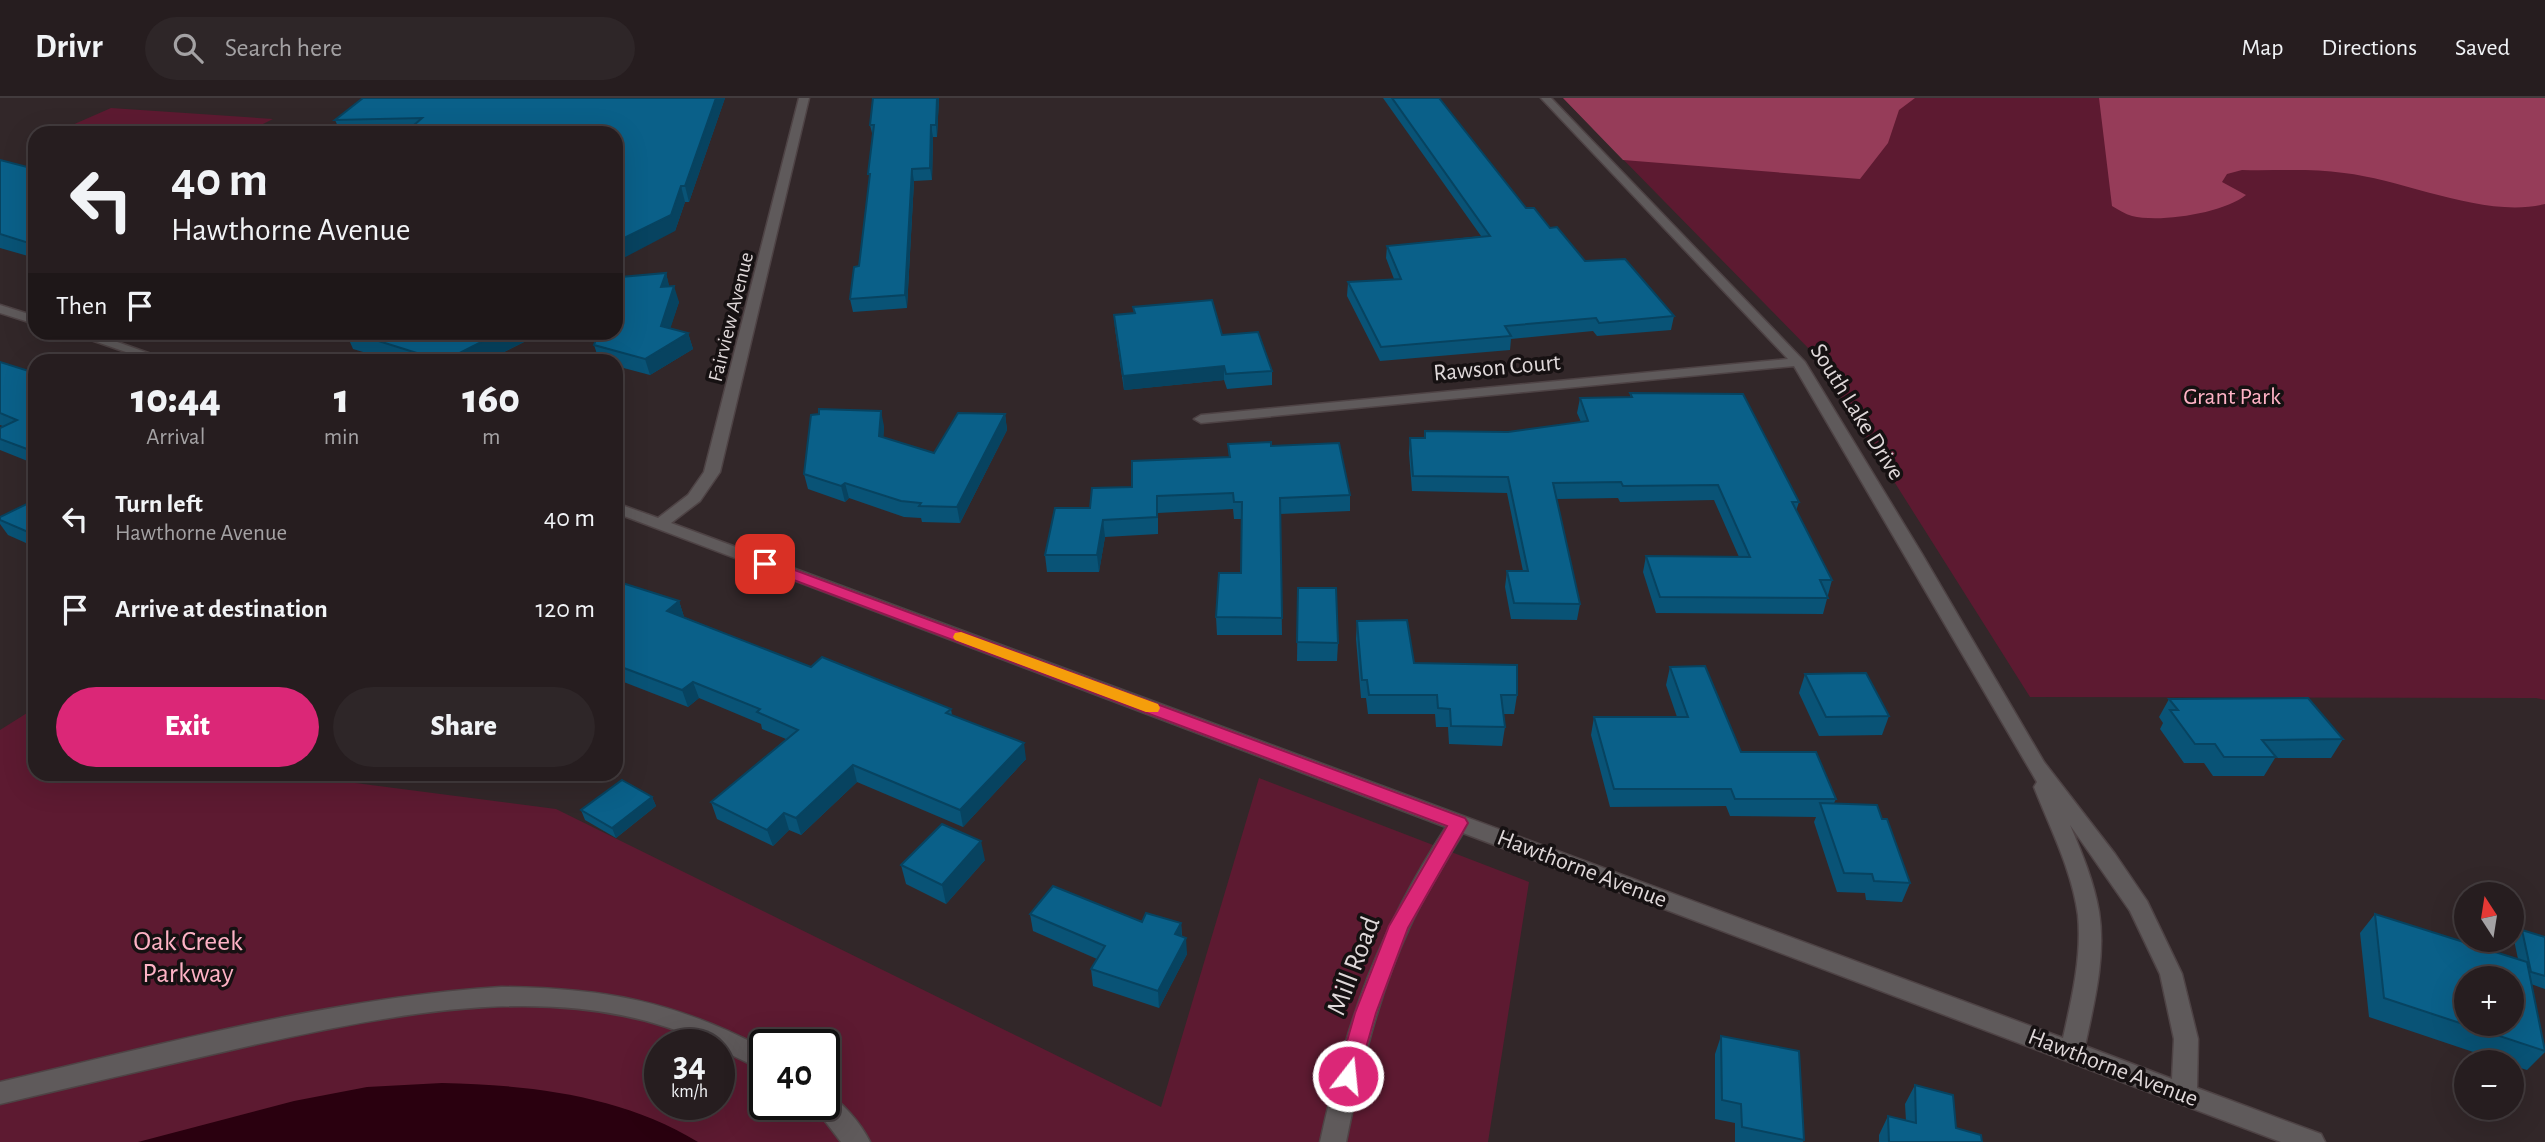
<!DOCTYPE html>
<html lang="en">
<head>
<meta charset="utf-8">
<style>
  body { margin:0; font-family:"Alegreya Sans",sans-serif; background:#2e2628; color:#f1f3f6; height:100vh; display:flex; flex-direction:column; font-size:26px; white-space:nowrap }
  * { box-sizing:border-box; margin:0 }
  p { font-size:23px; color:#a4a2a4 }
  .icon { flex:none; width:38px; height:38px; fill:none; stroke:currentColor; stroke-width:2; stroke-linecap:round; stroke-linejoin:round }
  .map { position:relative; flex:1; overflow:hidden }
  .panel { position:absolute; left:28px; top:256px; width:595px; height:427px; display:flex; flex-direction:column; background:#261d1f; border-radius:21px; box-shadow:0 7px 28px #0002,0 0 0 2px #423b3d }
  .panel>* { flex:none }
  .guide { position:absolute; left:28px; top:28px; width:595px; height:214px; border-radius:21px; box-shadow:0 7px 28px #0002,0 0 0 2px #423b3d; background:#261d1f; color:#f1f3f6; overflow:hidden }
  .needle { width:46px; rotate:348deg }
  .controls { position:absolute; left:2454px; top:784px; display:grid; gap:14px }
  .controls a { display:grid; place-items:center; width:70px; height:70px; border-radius:50%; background:#261d1f; box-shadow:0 7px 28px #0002,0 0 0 2px #423b3d; font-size:35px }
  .speed { position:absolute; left:644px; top:931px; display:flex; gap:14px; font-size:35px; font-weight:700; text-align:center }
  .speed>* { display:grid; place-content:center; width:91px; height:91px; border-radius:50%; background:#261d1f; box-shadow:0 7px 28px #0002,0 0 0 2px #423b3d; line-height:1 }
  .speed small { font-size:18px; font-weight:400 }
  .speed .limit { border:4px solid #111; border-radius:10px; background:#fff; color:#111 }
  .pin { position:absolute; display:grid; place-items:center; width:60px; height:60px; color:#fff; margin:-30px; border-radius:14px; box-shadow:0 4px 10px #0006 }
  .me { position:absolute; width:77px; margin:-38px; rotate:16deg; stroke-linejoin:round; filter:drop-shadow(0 0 5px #0008) }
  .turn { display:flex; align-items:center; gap:24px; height:147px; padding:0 28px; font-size:32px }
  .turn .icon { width:91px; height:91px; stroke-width:2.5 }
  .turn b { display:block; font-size:49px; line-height:60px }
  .then { display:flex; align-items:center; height:66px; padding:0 28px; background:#0003; gap:14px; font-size:26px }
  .eta { display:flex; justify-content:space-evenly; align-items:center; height:119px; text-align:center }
  .eta b { font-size:42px; font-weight:800; line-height:49px }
  .button { display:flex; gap:14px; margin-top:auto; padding:14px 28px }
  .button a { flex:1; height:80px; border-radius:42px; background:#db2777; color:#fff; font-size:28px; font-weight:800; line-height:80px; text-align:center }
  .button a+a { background:#2e2628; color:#f1f3f6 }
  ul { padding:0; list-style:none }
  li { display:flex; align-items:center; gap:21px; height:91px; padding:0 28px }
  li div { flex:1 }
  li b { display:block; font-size:26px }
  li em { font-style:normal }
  header { display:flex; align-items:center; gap:42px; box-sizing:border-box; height:98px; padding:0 35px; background:#261d1f; border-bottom:2px solid #423b3d }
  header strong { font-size:33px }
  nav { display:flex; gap:38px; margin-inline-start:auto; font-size:24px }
  .search { width:490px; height:63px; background:#2e2628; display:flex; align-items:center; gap:18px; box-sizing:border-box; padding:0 24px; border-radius:38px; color:#a4a2a4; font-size:26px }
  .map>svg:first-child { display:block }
</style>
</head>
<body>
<header>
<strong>Drivr</strong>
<div class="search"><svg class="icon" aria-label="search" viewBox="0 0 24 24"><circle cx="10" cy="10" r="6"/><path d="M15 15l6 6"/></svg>Search here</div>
<nav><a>Map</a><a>Directions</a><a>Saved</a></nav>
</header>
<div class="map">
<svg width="2545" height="1044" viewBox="0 0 2545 1044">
  <rect width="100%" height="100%" fill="#322729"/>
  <!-- green -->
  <g fill="#5d1a31" fill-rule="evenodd">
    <path d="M1563,0h982v602l-9,-2 -506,-1 -217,-344z"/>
    <path d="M111,10l162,11 -28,14h-191z"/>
    <path d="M35,610v66h251l270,35 605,298 98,-329 270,104 -41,260h-1488v-412zM660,947h59v59h-59zM765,947h59v59h-59z"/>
  </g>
  <!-- forest -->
  <g fill="#963c59">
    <path d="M1563,0h352l-16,12 -11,33 -28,36 -237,-19z"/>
    <path d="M2099,0h446v106c-61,15 -139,-24 -201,-31 -34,-5 -68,-2 -102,-3l-15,4 -5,8 24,13c-22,18 -86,28 -114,21 -7,-2 -13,-6 -20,-10z"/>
  </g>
  <!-- water -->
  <path fill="#2a000f" d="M442,985c88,2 179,12 256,59h-560l156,-41 73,-14z"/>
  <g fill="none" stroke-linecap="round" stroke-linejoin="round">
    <defs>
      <g id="minor">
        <path d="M799,0h10l-89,374 -20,29 -29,22 1392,515c9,-40 19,-82 15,-123 -6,-45 -28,-87 -44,-128l3,-5 -243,-416 -593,57 -7,-4 7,-4 587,-56 -247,-261h10l254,264 117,192 122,208 71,92 32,47 35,73 16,65 -1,49 124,46 4,8h-44l-818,-309c-19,31 -38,61 -53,93 -32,69 -49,142 -64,216h-26c27,-122 58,-210 126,-315l-830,-314v-10l42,15 30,-23 16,-23zM2070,727l60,86 30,63 14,65 -2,40 -87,-33c9,-43 21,-89 14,-134 -5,-30 -17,-59 -29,-87z"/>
        <path d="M0,207l35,11v8l-35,-11z"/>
        <path d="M68,234h21l79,28h-19z"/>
        <path d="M501,889c102,1 173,14 264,62v22l-46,-22v-4h-8c-142,-69 -310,-32 -458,0 -84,19 -169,39 -253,59v-22c165,-38 331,-84 501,-95z"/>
        <path d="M824,995c17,6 38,32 46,49h-29l-29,-38h12z"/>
      </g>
    </defs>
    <!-- minor casing -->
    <use href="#minor" stroke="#4e4345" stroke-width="3"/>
    <!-- minor -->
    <use href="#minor" fill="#5f5a5b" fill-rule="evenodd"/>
  </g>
  <!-- wall -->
  <g fill="#095376">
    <path d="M363,0h362l-36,104h-4l-10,29 -59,-98h-275l-6,-13z"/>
    <path d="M873,0h66l-2,39h-4l-1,43 -18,1 -7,127 -54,4 -3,-13 9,-33 10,-85 4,-44 -3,-12z"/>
    <path d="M1383,0h56l87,110 24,20 35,33 89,55 -3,14 -74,6 -4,-5 -82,8 -1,11 -130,11 -33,-65 1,-14 46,-3 -8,-21 1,-12 94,-10z"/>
    <path d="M0,62l35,9v89l-35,-10z"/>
    <path d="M666,175l3,14 10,15 -9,26 18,5 5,16 -43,26 -34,-9v-6h-17l-5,-15z"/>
    <path d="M1133,209l89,28 50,36v14l-45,4 -3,-9 -100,10 -9,-61 -1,-14 20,-2z"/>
    <path d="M285,234h238l3,9 -38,19h-98l-37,-11 -3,-7 -62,-3z"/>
    <path d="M0,264l35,11v91l-35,-14v-22l3,-2 -3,-1z"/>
    <path d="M1630,295l169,109 -3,9 36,69 -9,34 -167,-1 -13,-41 3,-16 93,1 -25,-57 -94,2 -2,-4 -62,1 24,105 -3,16 -66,-1 -6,-32 2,-16h16l-16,-78 -95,-2 -3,-38 1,-15h14l1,-7 83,1 73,-10 -4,-9 3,-15 50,-1z"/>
    <path d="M1005,316l2,16 -47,93 -38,-1 -1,-4 -17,-1 -55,-19 -4,4 -37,-13 -4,-15 80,-48 -1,11 51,16z"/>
    <path d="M1228,346l43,2 79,49v16l-70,3 2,121h-65l-1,-18 25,-44 1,-54h-8l-1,-10 -75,4v21l-53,3 -6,35h-52l-2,-17 45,-47 42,-21 97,-30z"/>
    <path d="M35,402v47l-27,-12 -8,-11v-7z"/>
    <path d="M616,483l63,20 5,16 127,50 140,42 1,6 74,44 -63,68 -106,-45 -56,53 -12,-5 -16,16 -56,-27 -6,-17 75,-63 -24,-10 -1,-5 -62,-26 -11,9 -72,-28z"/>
    <path d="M1298,490l40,55 -1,18h-40z"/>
    <path d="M1357,523l57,42 103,32 -3,19h-11l2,13 -3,19 -53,-2 -1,-17h-12l-1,-13h-67l-2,-16h-5l-5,-59z"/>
    <path d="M1670,569l71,85 95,47 -2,4 48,16 28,64 -8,19 -36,-2 -1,-7 -28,-1 -23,-70 2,-5 -86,-1 -4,-10 -116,1 -19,-72 3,-18h83l-11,-32z"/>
    <path d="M1805,576l84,42 -7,19 -63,1 -20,-43z"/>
    <path d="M2169,601l174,40 -12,19h-56l-11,18h-51l-9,-13h-20l-24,-34 3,-6 -4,-6z"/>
    <path d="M652,699l4,9 -40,32 -31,-18 -4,-10z"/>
    <path d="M985,762l-39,44 -40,-20 -5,-19z"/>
    <path d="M1030,816l151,9 1,13 5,18 -28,54 -66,-22 -2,-17 6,-10 -64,-28z"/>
    <path d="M2375,816l143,45 -4,-19 8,-10 23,7v52l-14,-5 14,68 -18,18 -16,-5v-3h-8l-134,-45 -9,-84z"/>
    <path d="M1721,938l83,104 -1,2h-68v-19l-20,-4v-65z"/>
    <path d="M1915,987l41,43 26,14h-103v-7l9,-19 18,5 -1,-17z"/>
  </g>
  <!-- shaded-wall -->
  <g fill="#074360">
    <path d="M716,0h9l-36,104 -4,-16z"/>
    <path d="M937,0h2l-2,39 -1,-12z"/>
    <path d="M931,27l2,12 -1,43 -2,-12z"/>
    <path d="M912,71l2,12 -7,127 -2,-13z"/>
    <path d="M681,88l4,16 -10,29 -59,31v-20z"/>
    <path d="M666,175l4,16 -9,-2z"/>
    <path d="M674,188l5,16 -13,40 -5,-16z"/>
    <path d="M501,234h22l3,9 -38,19h-42z"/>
    <path d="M688,235l5,16 -43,26 -5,-16z"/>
    <path d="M1224,268v14l-100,10 -1,-14z"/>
    <path d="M881,313l3,15 -1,26 -4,-16z"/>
    <path d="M1005,316l2,16 -47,93 -3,-16z"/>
    <path d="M845,385l4,15 -4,4 -4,-16z"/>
    <path d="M1103,422l2,17 -6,35 -2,-17z"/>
    <path d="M679,503l5,16 -17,-6z"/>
    <path d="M693,584l6,16 -11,9 -6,-17z"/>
    <path d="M1024,645l2,16 -63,68 -3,-17z"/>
    <path d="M853,667l4,17 -56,53 -5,-17z"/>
    <path d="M652,699l4,9 -40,32 -4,-10z"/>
    <path d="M784,715l5,17 -16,16 -6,-16z"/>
    <path d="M981,743l4,19 -39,44 -4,-19z"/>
    <path d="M1181,825l1,17 -7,-6z"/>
    <path d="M1186,840l1,16 -28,54 -1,-17z"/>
  </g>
  <!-- building -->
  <g fill="#0a6089" stroke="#074360" stroke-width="2" fill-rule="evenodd">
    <path d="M363,0h353l-31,88h-4l-10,29 -55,27v-109h-211l17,-15 -87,2z"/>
    <path d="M873,0h64l-1,27h-5l-1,43 -18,1 -7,126 -55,4 4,-32 5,-1 11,-92h-2l6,-49h-4z"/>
    <path d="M1392,0h47l87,110h8l16,20 7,-1 28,34 40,-2 49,57 -75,7 -3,-5 -91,8 6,10 -130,11 -33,-65 53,-3 -14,-33 103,-10z"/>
    <path d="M0,62l35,9v76l-35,-11z"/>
    <path d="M666,175l-5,14 13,-1 -13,40 27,7 -43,26 -51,-14 5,-13h17v-42l5,-13z"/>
    <path d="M1212,202l10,35 36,-3 14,39 -46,3 -2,-8 -101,10 -9,-61 21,-2 -2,-6z"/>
    <path d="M350,234h151l-55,28h-7z"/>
    <path d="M0,264l35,11v79l-35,-13v-11l17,-8 -17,-7z"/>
    <path d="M1630,295l113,1 56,108h-7l40,78h-12l8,18 -168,-1 -14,-41 104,1 -32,-72 -95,1 -2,-4 -68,1 27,121 -66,-1 -7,-32h21l-20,-94 -95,-1 -3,-38h15v-7l83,1 80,-11 -8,-23 52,-1z"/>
    <path d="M819,311l62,2 -2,25 55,17 24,-40 47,1 -48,93 -38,-1 2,-3 -20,-2 -56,-18 -4,3 -37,-12 7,-59 8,-1z"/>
    <path d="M1271,344v4l68,-3 11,52 -70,3 2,120 -66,-1 3,-44h22l1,-71h-8l-1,-9 -76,3v21l-54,3 -6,35h-52l10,-47h35l2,-20 40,-1v-26l98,-4 -2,-13z"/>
    <path d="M35,402v35l-35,-15v-3z"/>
    <path d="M616,483l63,20 -12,10 144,56 11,-10 129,52 -5,4 78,30 -64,67 -107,-45 -57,53 -12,-5 -17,17 -56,-28 87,-72 -41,-18 3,-3 -67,-27 -11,8 -66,-25z"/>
    <path d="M1298,490h38l2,55 -41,-1z"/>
    <path d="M1407,522l7,43 103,2v30h-16l4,32 -54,-1 -1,-17 -12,-1 -1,-13h-68l-2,-15h-5l-5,-59z"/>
    <path d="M1705,568l36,86h75l20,47h-101l-4,-10h-117l-20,-72h94l-18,-50z"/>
    <path d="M1866,575l23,43 -63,1 -21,-43z"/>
    <path d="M2308,600l35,41 -81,1 14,17h-52l-9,-13h-20l-25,-34h8l-9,-11z"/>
    <path d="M622,682l30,17 -40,31 -31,-18z"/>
    <path d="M1820,705l57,2 5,14h5l23,64 -36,-2 -2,-7 -28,-1z"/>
    <path d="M942,726l39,17 -39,44 -41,-20z"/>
    <path d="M1053,788l89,36 4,-9 35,10 -6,11 11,4 -28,53 -67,-22 14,-23 -75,-32z"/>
    <path d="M2375,816l152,48 18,89 -161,-53zM2466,880h45v46h-45z"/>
    <path d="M2522,832l23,7v39l-14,-4z"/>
    <path d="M1721,938l78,15 5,89 -62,-13 -1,-23 -19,-4z"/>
    <path d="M1915,987l38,10 3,33 25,7 1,7h-93l-1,-26 28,7z"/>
  </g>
  <!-- route -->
  <path fill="#db2777" stroke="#8e194d" stroke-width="2" d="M765,461l700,259 3,5 -60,105 -32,85 -20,70 -8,3 -8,-3 -3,-7 18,-63 34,-87 58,-100 -688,-259 -2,-3 2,-4z"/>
  <!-- slow -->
  <path fill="#f59e0b" d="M961,534l197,72 2,4 -2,4h-12l-191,-72 -2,-3 2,-4z"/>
  <g text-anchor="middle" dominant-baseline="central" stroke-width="7" stroke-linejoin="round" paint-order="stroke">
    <!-- far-street labels -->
    <g font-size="21" fill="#dfd8d9" stroke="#161112">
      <text transform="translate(731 219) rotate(-76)">Fairview Avenue</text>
    </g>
    <!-- street labels -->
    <g font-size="24" fill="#dfd8d9" stroke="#161112">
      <text transform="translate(1497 270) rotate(-5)">Rawson Court</text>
      <text transform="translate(1857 314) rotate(58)">South Lake Drive</text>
      <text transform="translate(1582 771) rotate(21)">Hawthorne Avenue</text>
      <text transform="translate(2113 970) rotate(21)">Hawthorne Avenue</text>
    </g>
    <!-- park labels -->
    <g font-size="24" fill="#feb2c5" stroke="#161112">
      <text x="2232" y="299">Grant Park</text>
    </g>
    <!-- near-park labels -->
    <g font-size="28" fill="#feb2c5" stroke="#161112">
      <text x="188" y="844">Oak Creek<tspan x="188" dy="32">Parkway</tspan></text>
    </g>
    <!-- near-street labels -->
    <g font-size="28" fill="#dfd8d9" stroke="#161112">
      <text transform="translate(1354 868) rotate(-69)">Mill Road</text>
    </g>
  </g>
</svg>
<div class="controls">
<a><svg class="needle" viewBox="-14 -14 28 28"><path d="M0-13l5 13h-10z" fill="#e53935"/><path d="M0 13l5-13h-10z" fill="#a4a2a4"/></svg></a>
<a>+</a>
<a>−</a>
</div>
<div class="speed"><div>34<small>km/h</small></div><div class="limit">40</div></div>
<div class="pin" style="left:765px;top:466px;background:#d93025"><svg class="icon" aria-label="arrive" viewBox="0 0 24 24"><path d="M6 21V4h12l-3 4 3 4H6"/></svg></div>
<svg class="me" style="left:1348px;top:978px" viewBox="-20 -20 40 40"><circle r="17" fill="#db2777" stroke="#fff" stroke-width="3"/><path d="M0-11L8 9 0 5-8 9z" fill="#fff"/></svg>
<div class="guide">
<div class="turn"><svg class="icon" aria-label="left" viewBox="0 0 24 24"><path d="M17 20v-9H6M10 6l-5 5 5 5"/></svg><div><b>40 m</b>Hawthorne Avenue</div></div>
<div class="then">Then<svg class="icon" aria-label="arrive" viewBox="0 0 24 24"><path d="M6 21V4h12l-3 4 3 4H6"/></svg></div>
</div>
<section class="panel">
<div class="eta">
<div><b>10:44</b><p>Arrival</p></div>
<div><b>1</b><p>min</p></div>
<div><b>160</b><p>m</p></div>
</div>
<ul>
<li><svg class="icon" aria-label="left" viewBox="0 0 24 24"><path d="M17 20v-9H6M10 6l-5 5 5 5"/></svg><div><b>Turn left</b><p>Hawthorne Avenue</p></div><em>40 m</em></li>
<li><svg class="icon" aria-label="arrive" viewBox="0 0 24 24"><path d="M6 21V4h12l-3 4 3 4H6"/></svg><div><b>Arrive at destination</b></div><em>120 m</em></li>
</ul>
<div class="button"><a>Exit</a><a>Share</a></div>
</section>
</div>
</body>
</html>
